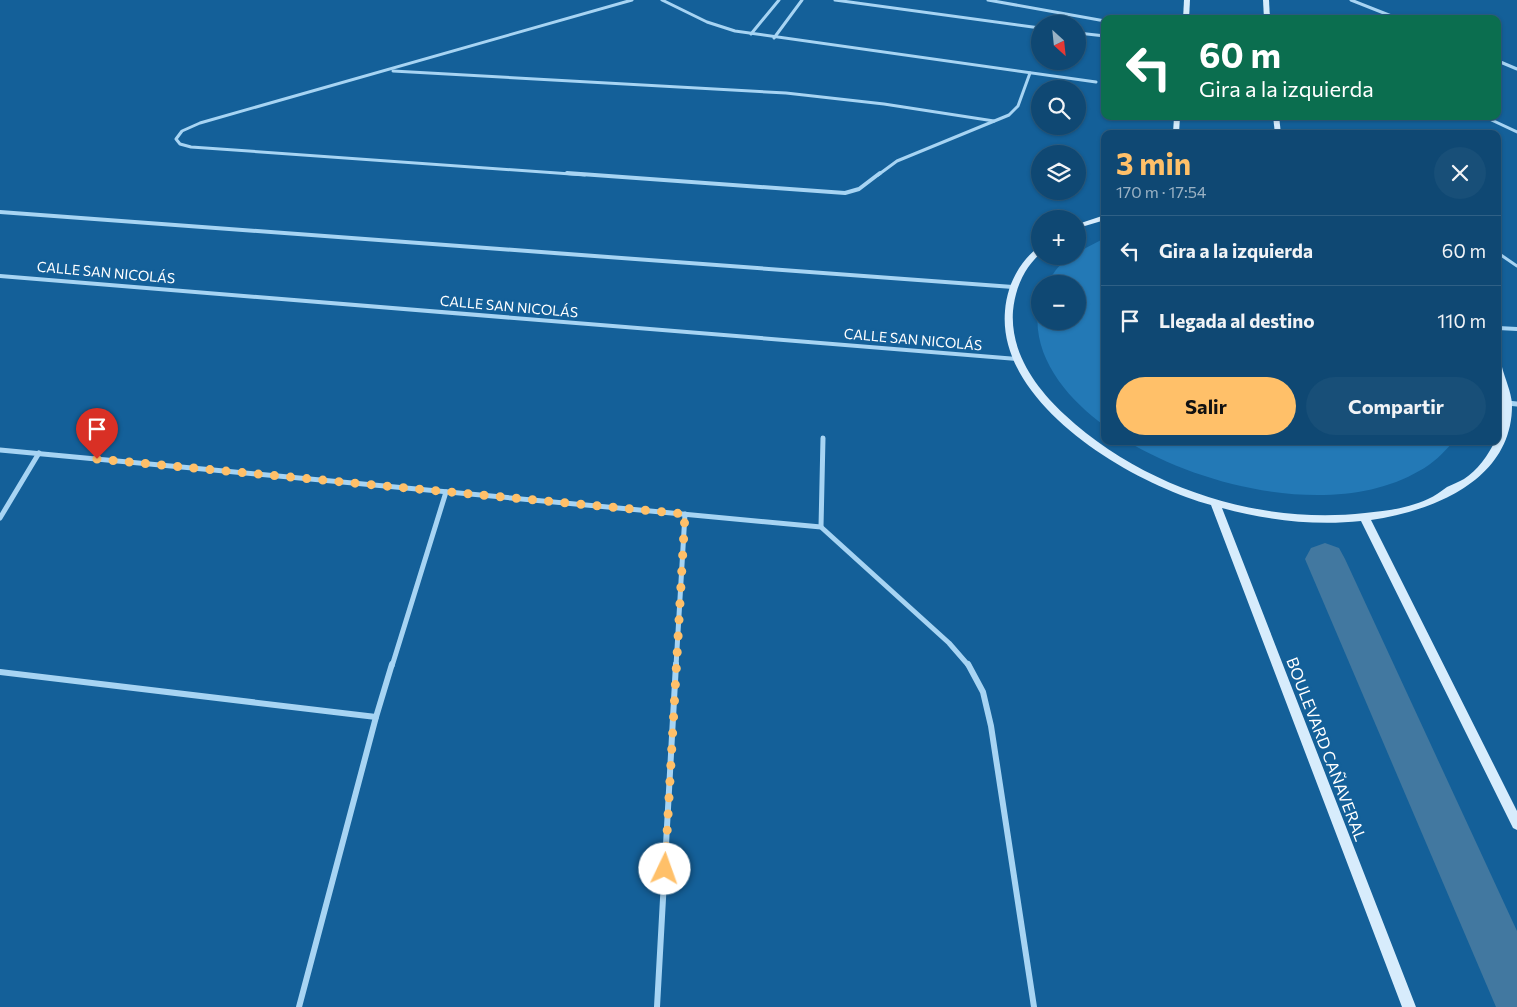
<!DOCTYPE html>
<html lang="es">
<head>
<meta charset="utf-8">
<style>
  body { margin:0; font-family:Commissioner,sans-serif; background:#184f78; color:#f1f3f6; height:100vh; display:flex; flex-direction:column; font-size:19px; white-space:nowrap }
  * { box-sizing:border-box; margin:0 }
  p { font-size:16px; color:#9bb2c4 }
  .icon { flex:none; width:28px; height:28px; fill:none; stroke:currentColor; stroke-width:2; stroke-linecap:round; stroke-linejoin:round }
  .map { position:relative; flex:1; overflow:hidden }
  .panel { position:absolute; left:1101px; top:130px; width:400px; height:315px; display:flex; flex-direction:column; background:#0f4873; border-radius:10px; box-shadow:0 1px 4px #0004,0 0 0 1px #2f6085 }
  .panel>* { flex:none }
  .banner { position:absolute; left:1101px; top:15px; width:400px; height:105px; border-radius:10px; box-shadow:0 1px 4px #0004,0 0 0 1px #2f6085; background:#0b6e4f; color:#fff; overflow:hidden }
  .needle { width:32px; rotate:153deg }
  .controls { position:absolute; left:1031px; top:15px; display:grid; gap:10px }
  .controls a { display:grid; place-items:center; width:55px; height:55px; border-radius:50%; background:#0f4873; box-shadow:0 1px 4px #0004,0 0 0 1px #2f6085; font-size:25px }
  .pin { position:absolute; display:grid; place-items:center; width:42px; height:42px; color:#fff; margin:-51px -21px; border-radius:50% 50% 50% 0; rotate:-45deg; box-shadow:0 0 5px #0007 }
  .pin .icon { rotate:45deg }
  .me { position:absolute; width:55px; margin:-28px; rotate:3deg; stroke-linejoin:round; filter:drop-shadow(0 0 4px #0008) }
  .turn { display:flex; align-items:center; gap:18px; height:105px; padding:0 15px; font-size:22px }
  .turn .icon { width:65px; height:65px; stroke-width:2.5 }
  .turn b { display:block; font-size:35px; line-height:42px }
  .round { display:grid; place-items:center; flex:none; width:52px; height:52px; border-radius:26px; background:#184f78 }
  .head { display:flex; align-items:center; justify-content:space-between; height:85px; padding:0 15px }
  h1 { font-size:30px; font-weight:700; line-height:38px; color:#ffc069 }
  .cta { display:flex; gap:10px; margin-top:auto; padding:10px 15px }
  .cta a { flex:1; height:58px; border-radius:30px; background:#ffc069; color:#111; font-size:20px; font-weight:700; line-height:58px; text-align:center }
  .cta a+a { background:#184f78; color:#f1f3f6 }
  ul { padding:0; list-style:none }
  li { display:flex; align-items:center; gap:15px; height:70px; padding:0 15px; border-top:1px solid #2f6085 }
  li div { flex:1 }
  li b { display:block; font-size:19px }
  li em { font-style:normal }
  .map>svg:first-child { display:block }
</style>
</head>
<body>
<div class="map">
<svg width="1517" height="1007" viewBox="0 0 1517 1007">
  <rect width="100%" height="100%" fill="#146099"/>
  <!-- green -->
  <g fill="#2379b6">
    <path d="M1105,238v188c-39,-28 -78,-74 -65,-126v21h38v-37h-31c6,-11 17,-28 31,-28v-4z"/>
    <path d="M1127,441h327c-11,12 -21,23 -35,30 -82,48 -215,17 -292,-30z"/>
  </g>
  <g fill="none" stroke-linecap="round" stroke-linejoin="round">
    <!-- canal -->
    <path fill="#4278a0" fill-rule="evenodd" d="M1325,543l14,5 6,11 172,372v76h-21l-191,-448 6,-11z"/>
    <!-- lane -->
    <path stroke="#a7d4f3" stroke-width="3" d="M1498,253l19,13"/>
    <!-- street-far3 -->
    <g stroke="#a7d4f3" stroke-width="3">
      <path d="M662,0l45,22 28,9 361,51"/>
      <path d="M835,0l205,28"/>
      <path d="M988,0l117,21"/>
      <path d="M1351,0l48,19"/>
      <path d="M1267,14l10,5"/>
      <path d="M1078,33l27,3"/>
      <path d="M751,34l28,-34"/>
      <path d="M774,38l28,-38"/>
      <path d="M1498,61l19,8"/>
      <path d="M393,71l393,22 98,11 110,17"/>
      <path d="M1483,116l34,16"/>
      <path d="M585,175l-394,-28 -11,-3 -4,-5 6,-8 18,-8 432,-123"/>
      <path d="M878,175l19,-14 112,-46 9,-9 12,-33"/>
    </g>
    <!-- street-far2 -->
    <g stroke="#a7d4f3" stroke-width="4">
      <path d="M567,173l278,20 14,-4 21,-16"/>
      <path d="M0,212l1013,75"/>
      <path d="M0,276l1017,83"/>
      <path d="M1498,328l19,1"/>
    </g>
    <!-- street-far1 -->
    <g stroke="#a7d4f3" stroke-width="5">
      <path d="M1507,403l10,1"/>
      <path d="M0,450l821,77 128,116 20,23"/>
      <path d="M0,518l39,-65"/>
      <path d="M821,527l2,-89"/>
      <path d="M392,666l54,-174"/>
      <path d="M676,666l9,-152"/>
    </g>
    <!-- street -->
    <g stroke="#a7d4f3" stroke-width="6">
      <path d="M968,664l15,28 8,34 43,281"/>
      <path d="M0,672l376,45"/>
      <path d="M299,1007l77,-290 16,-53"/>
      <path d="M657,1007l19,-343"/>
    </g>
    <!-- secondary -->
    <g fill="#d7ecfc" fill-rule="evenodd">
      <path d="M1184,0h6l-1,19h-6z"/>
      <path d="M1263,0h6l1,19h-6z"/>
      <path d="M1174,116h6l-1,18h-6z"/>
      <path d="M1273,116h6l2,18h-6z"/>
      <path d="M1105,215v5l-27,8v-4z"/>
      <path d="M1037,248h3v6c-16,14 -25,35 -27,57 -3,42 23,77 52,104 79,73 194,110 300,98 21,-2 44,-5 63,-14 7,-3 13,-8 19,-12 6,-3 12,-5 17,-8 13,-8 25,-25 31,-38h3l4,-37 -4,-23v-17l4,3c3,12 9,24 10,37 1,76 -79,107 -141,116l146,291v19l-4,-2 -152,-307c-47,5 -94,-1 -139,-13l194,499h-14l-191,-502c-78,-21 -214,-100 -206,-194 2,-25 13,-47 32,-63z"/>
    </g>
  </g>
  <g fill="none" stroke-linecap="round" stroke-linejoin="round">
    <!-- route -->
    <path stroke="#ffc069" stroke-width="9" stroke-dasharray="0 16.2" d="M97,459l588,55 -20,355"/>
  </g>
  <g text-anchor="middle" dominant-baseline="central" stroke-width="5" stroke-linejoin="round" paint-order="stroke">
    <!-- street labels -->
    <g font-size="14" fill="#fff" stroke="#146099">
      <text transform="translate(106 272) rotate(5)">CALLE SAN NICOLÁS</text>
      <text transform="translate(509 306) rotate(5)">CALLE SAN NICOLÁS</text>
      <text transform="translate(913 339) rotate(5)">CALLE SAN NICOLÁS</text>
    </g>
    <!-- near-street labels -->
    <g font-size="16" fill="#fff" stroke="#146099">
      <text transform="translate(1327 749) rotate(69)">BOULEVARD CAÑAVERAL</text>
    </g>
  </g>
</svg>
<div class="controls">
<a><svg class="needle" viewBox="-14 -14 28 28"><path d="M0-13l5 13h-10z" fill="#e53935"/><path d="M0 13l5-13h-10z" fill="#9bb2c4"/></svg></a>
<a><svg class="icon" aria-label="search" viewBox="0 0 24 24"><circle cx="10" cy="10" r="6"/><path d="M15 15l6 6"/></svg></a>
<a><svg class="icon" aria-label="layers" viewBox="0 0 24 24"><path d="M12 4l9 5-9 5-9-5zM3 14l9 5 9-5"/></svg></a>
<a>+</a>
<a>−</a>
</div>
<div class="pin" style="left:97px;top:459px;background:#d93025"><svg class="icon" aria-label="arrive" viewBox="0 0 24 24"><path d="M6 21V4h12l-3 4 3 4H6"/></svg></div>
<svg class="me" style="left:665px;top:869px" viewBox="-20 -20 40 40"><circle r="19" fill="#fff"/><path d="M0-13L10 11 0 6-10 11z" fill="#ffc069"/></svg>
<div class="banner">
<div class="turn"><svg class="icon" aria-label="left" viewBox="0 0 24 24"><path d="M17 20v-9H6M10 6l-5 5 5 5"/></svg><div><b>60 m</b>Gira a la izquierda</div></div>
</div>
<section class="panel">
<div class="head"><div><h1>3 min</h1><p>170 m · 17:54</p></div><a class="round"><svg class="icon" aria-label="close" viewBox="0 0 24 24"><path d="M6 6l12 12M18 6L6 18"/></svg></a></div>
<ul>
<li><svg class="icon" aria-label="left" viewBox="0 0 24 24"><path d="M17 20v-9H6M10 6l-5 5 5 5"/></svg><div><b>Gira a la izquierda</b></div><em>60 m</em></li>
<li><svg class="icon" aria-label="arrive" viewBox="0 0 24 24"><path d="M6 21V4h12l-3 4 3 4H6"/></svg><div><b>Llegada al destino</b></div><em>110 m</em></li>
</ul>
<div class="cta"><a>Salir</a><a>Compartir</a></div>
</section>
</div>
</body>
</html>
